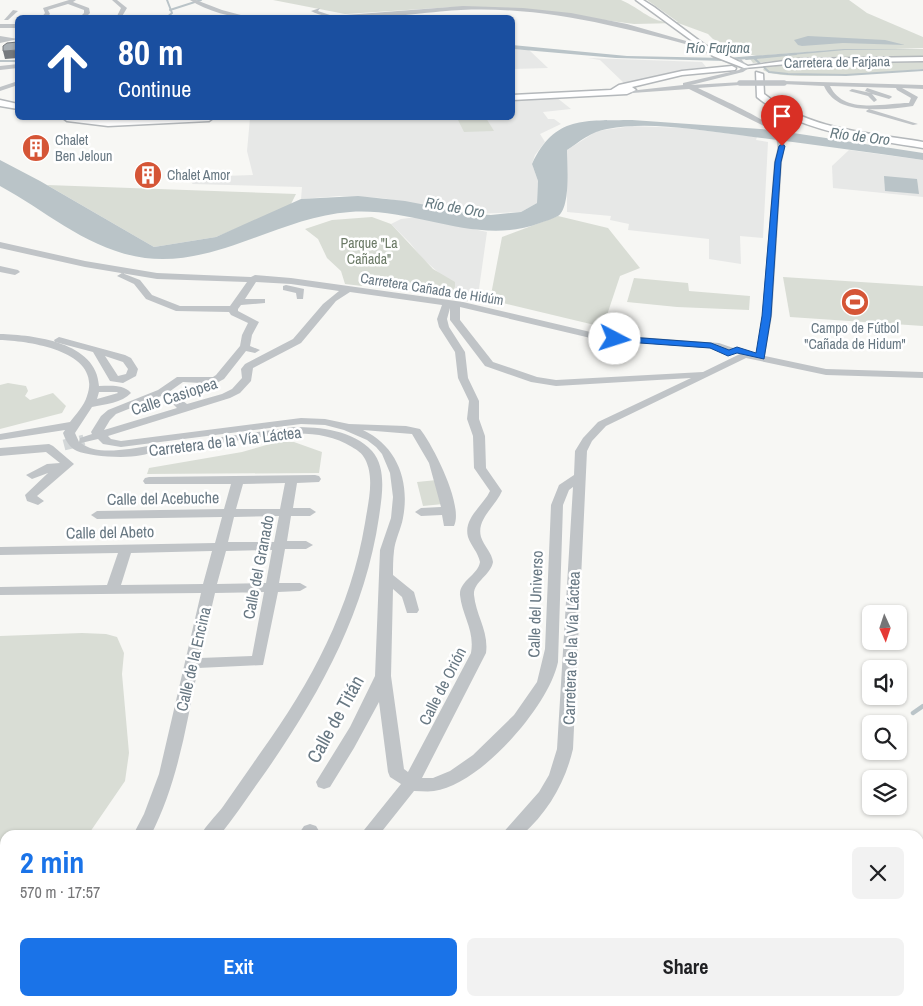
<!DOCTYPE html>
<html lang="en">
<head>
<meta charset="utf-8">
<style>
  body { margin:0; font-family:"Archivo Narrow",sans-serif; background:#f2f2f2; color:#202124; height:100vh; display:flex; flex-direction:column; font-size:19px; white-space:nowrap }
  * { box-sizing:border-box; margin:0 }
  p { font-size:16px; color:#757577 }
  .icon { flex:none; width:28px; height:28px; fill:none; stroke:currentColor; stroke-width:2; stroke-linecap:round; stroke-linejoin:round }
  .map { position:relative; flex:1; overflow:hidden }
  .drawer { position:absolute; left:0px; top:830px; width:924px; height:176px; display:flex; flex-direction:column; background:#fff; border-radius:15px 15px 0 0; box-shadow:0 1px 4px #0004 }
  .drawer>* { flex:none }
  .hud { position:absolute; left:15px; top:15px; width:500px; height:105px; border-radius:8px; box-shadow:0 1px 4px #0004; background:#1a4fa0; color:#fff; overflow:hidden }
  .needle { width:32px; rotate:177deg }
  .tools { position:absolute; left:862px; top:605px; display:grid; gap:10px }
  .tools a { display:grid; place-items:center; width:45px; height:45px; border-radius:8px; background:#fff; box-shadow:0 1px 4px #0004; font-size:25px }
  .pin { position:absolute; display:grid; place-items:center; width:42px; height:42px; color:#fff; margin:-51px -21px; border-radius:50% 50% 50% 0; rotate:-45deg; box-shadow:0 0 5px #0007 }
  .pin .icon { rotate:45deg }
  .me { position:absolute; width:55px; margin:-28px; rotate:95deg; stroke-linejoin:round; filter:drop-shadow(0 0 4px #0008) }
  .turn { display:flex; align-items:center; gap:18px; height:105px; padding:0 20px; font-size:22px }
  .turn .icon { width:65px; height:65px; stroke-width:2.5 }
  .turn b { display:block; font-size:35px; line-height:42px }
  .round { display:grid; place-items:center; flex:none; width:52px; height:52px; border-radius:8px; background:#f2f2f2 }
  .headline { display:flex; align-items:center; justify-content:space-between; height:85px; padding:0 20px }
  h1 { font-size:30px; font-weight:700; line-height:38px; color:#1a73e8 }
  .button { display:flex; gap:10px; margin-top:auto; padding:10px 20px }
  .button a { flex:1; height:58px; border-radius:8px; background:#1a73e8; color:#fff; font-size:20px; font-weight:700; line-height:58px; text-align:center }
  .button a+a { background:#f2f2f2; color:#202124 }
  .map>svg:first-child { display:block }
</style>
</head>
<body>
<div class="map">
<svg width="923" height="1006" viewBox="0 0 923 1006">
  <rect width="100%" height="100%" fill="#f7f7f4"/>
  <!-- built -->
  <g fill="#e7e8e7">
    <path d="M512,49l17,1 19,18 -35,1z"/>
    <path d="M588,58l114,4 4,5 -25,3 -57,13 -24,-23z"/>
    <path d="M556,97l15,12 -28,3 5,7h6l7,5 -21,10 5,8 -10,13 -3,9 6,17 -1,22 -16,9 -48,2 -91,-16 -42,-2 -39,3 1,-12 -110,-3 3,-7 58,-2 -6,-24 3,-33h262l1,-18z"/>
    <path d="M632,126l52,2 73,9 -1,3 12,2 -5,96 -23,-2 1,28 -32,-5v-20l-81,-9 1,-6 -19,-4 1,-4 -44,-4v-62l30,-19z"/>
    <path d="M849,150l74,10v37l-90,-9 -1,-22z"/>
    <path d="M418,217l69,15 -10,71 -27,-5 5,-11 -33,-29 -12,-15 -19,-19 10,-5z"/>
  </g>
  <!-- green -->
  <g fill="#d9ddd5">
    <path d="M273,0h348c23,10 31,25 57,22l-31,-22h202l18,13 56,24v11l-28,1h28v7l-126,3 -44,4 -3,-4 83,-9 -76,6 -14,-3 -30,-14 -5,-5 -30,-11 -44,1 -121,-16 -60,-1 -108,7z"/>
    <path d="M923,62v7c-28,2 -140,14 -160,1l2,-3 32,-3z"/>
    <path d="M457,118h29l8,13 -30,1z"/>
    <path d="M47,185l249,9 -6,12 -74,31 -62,10z"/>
    <path d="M558,216l50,12 32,40 -20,8 -17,51 -113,-27 12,-63z"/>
    <path d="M372,217l19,7 42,45 22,13v5l-5,11h-8l1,-3 -80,-12 -1,3 -17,-2 -4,-13 -14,-13 -9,-19 -13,-10 27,-9z"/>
    <path d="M783,277l140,9v40l-133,-9z"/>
    <path d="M634,278l54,5 1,8 61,5 -1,14 -72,-3 -50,-5z"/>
    <path d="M8,383l18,3 2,5 -3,5 5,4 23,-7 13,13 -4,7 -62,16v-44z"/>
    <path d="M277,442h17l28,10 -3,21 -172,1 2,-6 93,-16z"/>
    <path d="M437,480l6,24 -20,2 -6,-24z"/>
    <path d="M82,633l24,1 11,3 7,16 -2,21 7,79 -4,28 -37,54h-83v109l-5,6v-314z"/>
  </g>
  <!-- water -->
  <g fill="#bac4c8">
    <path d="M808,36l77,4 20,5 -62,-2 -41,3 -4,-1 -4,-5z"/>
    <path d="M512,45l115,11 99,2 118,-9h79l-78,1 -119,11 -110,-3 -103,-9z"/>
    <path d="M632,120l142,10 149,23v7c-61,-9 -123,-17 -184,-25 -43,-5 -90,-14 -132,-6 -15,2 -28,13 -40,21 0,14 4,57 -9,66 -5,3 -13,5 -18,7 -63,24 -125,-16 -190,-11 -71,5 -133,55 -205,46 -57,-8 -97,-46 -145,-72v-26l40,21 114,66 62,-10 85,-38 57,-3 47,5 68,13 18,1 30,-3 16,-9 1,-22 -6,-17c23,-49 53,-43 100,-44z"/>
    <path d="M884,176l33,3 2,15 -34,-3z"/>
  </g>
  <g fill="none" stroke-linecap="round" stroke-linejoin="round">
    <!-- stream-far1 -->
    <g stroke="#bac4c8" stroke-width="2">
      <path d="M170,10l31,-10"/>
      <path d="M166,18l6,-5 -5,-13"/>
      <path d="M746,59l50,-5"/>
      <path d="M755,59l14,13 19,2 58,1 77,-5"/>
      <path d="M0,61h18"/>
    </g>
    <!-- stream -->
    <path stroke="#bac4c8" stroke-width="4.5" d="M913,713l10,-7"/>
    <!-- minor-tunnel -->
    <path stroke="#d3d7d8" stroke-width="11" stroke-dasharray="11 5.5" stroke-linecap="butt" d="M64,445l20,-5"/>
    <defs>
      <g id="major">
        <path d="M636,0h7l11,7 51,38 43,21 51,-7 124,-2v4l-124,2 -55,5 -31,-12z"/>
        <path d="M732,66l4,2 -1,2 -53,5 -50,12 4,3 -9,4 -115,6v-5l99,-5 8,-5 63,-14z"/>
        <path d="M756,72l7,2 1,20c44,36 105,39 159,48v6c-56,-10 -121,-14 -166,-51z"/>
        <path d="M0,100l18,4v5l-18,-3z"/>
        <path d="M63,118l45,2 105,-2 -4,3 -101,5 -41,-5z"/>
      </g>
    </defs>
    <!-- major casing -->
    <use href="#major" stroke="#b4b8bb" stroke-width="3"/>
    <!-- minor -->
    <g fill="#c0c4c7" fill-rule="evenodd">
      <path d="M69,0h7l-3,2 16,6 1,5 -5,5h-6l5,-5v-3l-16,-6 -20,6 2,4 -4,4h-5l4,-5 -2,-5z"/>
      <path d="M112,0h5l10,8 -6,10h-5l5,-10z"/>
      <path d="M190,0h6l26,10 30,8c-20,0 -45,-7 -62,-18z"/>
      <path d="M463,6l60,2 48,5 56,11 80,23 -3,2c-80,-21 -159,-43 -243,-39 -33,1 -124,17 -150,1l9,-3 -2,3 15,5z"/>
      <path d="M13,10l5,1 -10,9h-4z"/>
      <rect x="0" y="24" width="18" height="4"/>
      <path d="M0,36l18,3 -18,4z"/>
      <path d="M741,59l8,9 -6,4 -52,13 51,-3 -2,3 -42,3c18,9 75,33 84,48 5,8 2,17 0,26l-10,154 -7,40 61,13 97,3v6l-97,-3 -80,-17 -140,68 -14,15 -5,10 -14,298c-8,34 -25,63 -51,86h-21l38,-43 10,-17 8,-26 16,-262 -4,3 -6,15 -5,157c-9,44 -78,123 -124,129 -6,1 -13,0 -20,0l-35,44h-19l41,-51 -11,-7 -2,-5 -9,-70 -25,46 -24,39 -6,2 -6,-2 -2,-5 34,-55 25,-51 5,-126 11,-32 2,-21 -3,-24 -8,-19 -6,-7 -9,-7 -23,-10 -19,-5 -24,-1 -180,23 -18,-3 -5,-5 -17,4c16,13 47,6 67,3l6,4c-11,11 -63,7 -77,1 -8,-4 -11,-10 -14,-18l2,-3 -65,10v-6l70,-12c6,-8 14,-16 17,-26 16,-45 -58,-55 -87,-56v-6c34,1 97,8 99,52 12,0 24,-2 32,7 -9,10 -26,11 -39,14l-17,26 4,9 1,-4 12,-4 -1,-2 10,-16 7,-6 50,-20 19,-13h36l3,-2 24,-29 2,-11 6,-12 -17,-8 -2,-3 -53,-1 -30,-12 -12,-15 -17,-8 5,-3 18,7 12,15 28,11h50l17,-24 -90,-3 -72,-12 -85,-19v-6l85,19 72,12 94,4 4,-2 36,3 172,24 136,32 120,9 20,7 -5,3 -15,-4 -120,-9 -139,-33v13l33,42 44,15 19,3 147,-8 39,-19 14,1 6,-38 12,-154c5,-18 6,-21 -8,-35l-77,-38 -57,4 -3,-2 54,-6v-2l56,-13 4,-3 -5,-6zM256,282l35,2 48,7 -16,13 -30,35 -48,25 -4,5 1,9 -10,11 -10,5 -35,10 -4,-3 41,-22 22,-28 9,2 5,-3 -10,-4 2,-11 7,-13 -21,-11v-2l3,-4 24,-2v-4h-20zM350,292l92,13 -5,14 2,8 16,25 3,26 11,23 -2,18 6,17 1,32 16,23c-7,15 -27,27 -22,46 3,9 10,15 12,25 -2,13 -21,19 -20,33 2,21 15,35 11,58l-63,119 -4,-3 -13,-93 2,-87 9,8 5,16h10l2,-3 -5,-18 -21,-17c0,-8 0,-16 1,-24 1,-11 7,-22 9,-33 7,-37 -6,-72 -40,-88l49,4 17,29 12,44 -20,1 -6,4 6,4 21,-1 2,11h10c10,-20 -21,-81 -34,-97l-14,-3 -57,-2 -24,-5 -24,-1 -180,23 -10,-2 -3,-3 122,-38 10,-5 11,-12 2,-13 48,-25 35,-42zM450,308v12l35,46 46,16 25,4 135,-8 -93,44 -15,16 -8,13 -1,24 -15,10 -8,20 -6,144 -8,33 -23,33 -41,40 -23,16 -17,7h-11l64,-125c3,-22 -10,-37 -12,-58 -1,-13 17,-20 19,-33 -1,-9 -9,-16 -12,-25 -5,-18 15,-31 21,-46l-16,-23 -1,-32 -6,-17v-18l-11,-23 -3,-26 -16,-25 -2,-8zM183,382l18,1 -30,16 -1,2 7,7 -73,22 6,-10 6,-6 50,-20zM99,392h18l1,1 -21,6z"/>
      <path d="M18,64v4l-18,2v-4z"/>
      <path d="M18,81v4l-18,6v-4z"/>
      <path d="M784,81l139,4v4l-21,-1 16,9 -5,9c-14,2 -29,4 -44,3l49,15 -5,1 -46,-13 -1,-1 3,-2c-19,-1 -36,-4 -45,-23l-42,-2zM830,86l66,2 1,2 14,8 -2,5c-25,0 -65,12 -79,-17z"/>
      <path d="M867,88l24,8 1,1 -3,2 -17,-5 5,6 -3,2 -6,-6 -19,-5 3,-2 19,4 -6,-2z"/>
      <path d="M0,266l18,4 2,2 -5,3 -15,-3z"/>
      <path d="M286,285l18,4 -1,10h-6l-1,-6 -13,-3v-4z"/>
      <path d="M59,337l66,18 6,3 7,11 -2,7 -13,7 -13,-2 -17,-29 -38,-10 -1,-2zM105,356l18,6 5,7 -2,5 -8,2z"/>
      <path d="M294,427c26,0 59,3 78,24 15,17 10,45 7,66 -14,95 -58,175 -112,253 -16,22 -30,44 -47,65h-19c5,-10 14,-18 21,-27 13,-19 26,-37 39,-56 50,-69 90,-144 104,-229 3,-20 10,-45 0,-64 -3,-6 -8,-9 -13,-12 -39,-24 -88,-10 -130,-4l-6,-3 6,-3z"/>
      <path d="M49,444l4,2 21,18 -37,32 7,5 -6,4 -11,-4 -2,-6 23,-22 -16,6 -6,-4 21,-11 13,-1 -14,-11 -46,4v-8z"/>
      <path d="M315,475l4,1 2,3 -2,3 -22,1 -4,25h17l6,4 -6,4h-19l-4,25h19l7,4 -7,4h-21l-6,34h21l7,4 -7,4 -22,1 -15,73 -65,3c-12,58 -20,114 -47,167h-18l11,-21 15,-40 42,-181 -201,2v-8l107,-2 11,-32 -118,2v-8l215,-4 7,-26 -125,2 -6,-4 6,-4 127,-2 7,-25h-86l-2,-3 2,-3 4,-1zM285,483l-5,26h-44l7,-25zM279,516l-5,26h-46l6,-25zM272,550l-6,33 -49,1 9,-33zM212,551l-9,33 -82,1 10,-32zM264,592l-12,64 -52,2 15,-65z"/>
      <path d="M310,824l6,2 3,5 -2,4h-19l6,-9z"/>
      <path d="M5,993v8h14l-2,5h-17v-9z"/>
      <path d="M53,1001h20l-2,5h-20z"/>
      <path d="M122,1001h23l-2,5h-23z"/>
      <path d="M297,1001h24l-2,5h-24z"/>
    </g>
    <!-- major -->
    <use href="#major" fill="#fff" fill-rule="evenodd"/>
    <!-- minor-bridge -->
    <path stroke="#c0c4c7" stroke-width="5.5" d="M740,83h44"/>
  </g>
  <!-- shaded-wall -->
  <path fill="#767a7e" d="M18,50v8l-13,1 -2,-8z"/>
  <!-- building -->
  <path fill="#a8afb4" stroke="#767a7e" d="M18,42v8l-15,1v-5l4,-3z"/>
  <!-- route -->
  <path fill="#1a73e8" stroke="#114b97" d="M782,144l3,2 -4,16 -10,154 -7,43 -27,-6 -9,3 -18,-8 -98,-7v-4l3,-1 96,7 18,7 8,-3 19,6 6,-37 13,-154 4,-16z"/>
  <!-- icons -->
  <defs>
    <symbol id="building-disc" viewBox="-11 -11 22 22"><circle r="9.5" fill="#d55536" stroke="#fff"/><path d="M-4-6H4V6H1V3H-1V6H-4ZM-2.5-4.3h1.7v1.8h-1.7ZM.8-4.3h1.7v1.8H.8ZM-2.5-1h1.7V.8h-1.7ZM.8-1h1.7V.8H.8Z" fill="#fff"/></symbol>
    <symbol id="stadium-disc" viewBox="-11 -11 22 22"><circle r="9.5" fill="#d55536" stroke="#fff"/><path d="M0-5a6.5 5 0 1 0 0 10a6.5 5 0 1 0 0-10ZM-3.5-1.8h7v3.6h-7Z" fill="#fff"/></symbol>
  </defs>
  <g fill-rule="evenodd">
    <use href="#building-disc" x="20" y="132" width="32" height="32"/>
    <use href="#building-disc" x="132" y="159" width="32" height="32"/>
    <use href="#stadium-disc" x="839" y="286" width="32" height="32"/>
  </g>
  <g text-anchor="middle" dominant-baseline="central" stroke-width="5" stroke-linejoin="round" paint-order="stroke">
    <!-- far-street labels -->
    <g font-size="14" fill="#687883" stroke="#fff">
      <text transform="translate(837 62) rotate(-1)">Carretera de Farjana</text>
      <text transform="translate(432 289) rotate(9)">Carretera Cañada de Hidúm</text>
    </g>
    <!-- far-poi labels -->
    <g font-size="14" fill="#687883" stroke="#fff" text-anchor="start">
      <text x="55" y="140">Chalet<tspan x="55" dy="16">Ben Jeloun</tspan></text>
      <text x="167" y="175">Chalet Amor</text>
      <text x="855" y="328" text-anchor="middle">Campo de Fútbol<tspan x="855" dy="16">"Cañada de Hidum"</tspan></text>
    </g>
    <!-- far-park labels -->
    <g font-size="14" fill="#6b7a66" stroke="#fff">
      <text x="369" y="243">Parque "La<tspan x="369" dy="16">Cañada"</tspan></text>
    </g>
    <!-- far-water labels -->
    <g font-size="15" font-style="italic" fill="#64787f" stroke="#fff">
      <text x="718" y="47">Río Farjana</text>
      <text transform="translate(860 136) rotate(7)">Río de Oro</text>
      <text transform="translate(455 207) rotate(10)">Río de Oro</text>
    </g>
    <!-- street labels -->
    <g font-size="16" fill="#687883" stroke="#fff">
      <text transform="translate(174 396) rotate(-18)">Calle Casiopea</text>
      <text transform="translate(225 441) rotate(-7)">Carretera de la Vía Láctea</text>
      <text transform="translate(163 498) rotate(-1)">Calle del Acebuche</text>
      <text transform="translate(110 532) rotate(-1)">Calle del Abeto</text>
      <text transform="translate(258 567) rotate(-79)">Calle del Granado</text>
      <text transform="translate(535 604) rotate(-88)">Calle del Universo</text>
      <text transform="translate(571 648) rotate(-88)">Carretera de la Vía Láctea</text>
      <text transform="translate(193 659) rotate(-77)">Calle de la Encina</text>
      <text transform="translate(442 686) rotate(-63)">Calle de Orión</text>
    </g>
    <!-- near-street labels -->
    <g font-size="19" fill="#687883" stroke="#fff">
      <text transform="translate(335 719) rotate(-61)">Calle de Titán</text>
    </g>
  </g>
</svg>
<div class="tools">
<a><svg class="needle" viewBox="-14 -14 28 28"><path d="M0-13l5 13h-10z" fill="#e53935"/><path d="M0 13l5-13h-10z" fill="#757577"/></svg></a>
<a><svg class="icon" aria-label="sound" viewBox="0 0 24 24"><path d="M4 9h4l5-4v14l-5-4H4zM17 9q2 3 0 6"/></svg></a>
<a><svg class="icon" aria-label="search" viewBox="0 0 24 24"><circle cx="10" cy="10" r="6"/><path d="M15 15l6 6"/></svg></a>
<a><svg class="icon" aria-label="layers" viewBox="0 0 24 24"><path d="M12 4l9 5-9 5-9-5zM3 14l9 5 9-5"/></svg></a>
</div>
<div class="pin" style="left:782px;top:146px;background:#d93025"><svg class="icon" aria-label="arrive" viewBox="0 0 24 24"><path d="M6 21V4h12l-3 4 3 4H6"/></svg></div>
<svg class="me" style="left:615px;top:339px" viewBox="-20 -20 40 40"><circle r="19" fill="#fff"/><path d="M0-13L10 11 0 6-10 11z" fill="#1a73e8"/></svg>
<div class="hud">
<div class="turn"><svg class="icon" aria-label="ahead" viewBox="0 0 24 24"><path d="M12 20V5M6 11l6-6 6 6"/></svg><div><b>80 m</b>Continue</div></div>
</div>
<section class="drawer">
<div class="headline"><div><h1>2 min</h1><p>570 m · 17:57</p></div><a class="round"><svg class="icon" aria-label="close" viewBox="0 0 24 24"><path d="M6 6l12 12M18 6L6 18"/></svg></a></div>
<div class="button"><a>Exit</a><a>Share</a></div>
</section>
</div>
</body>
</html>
